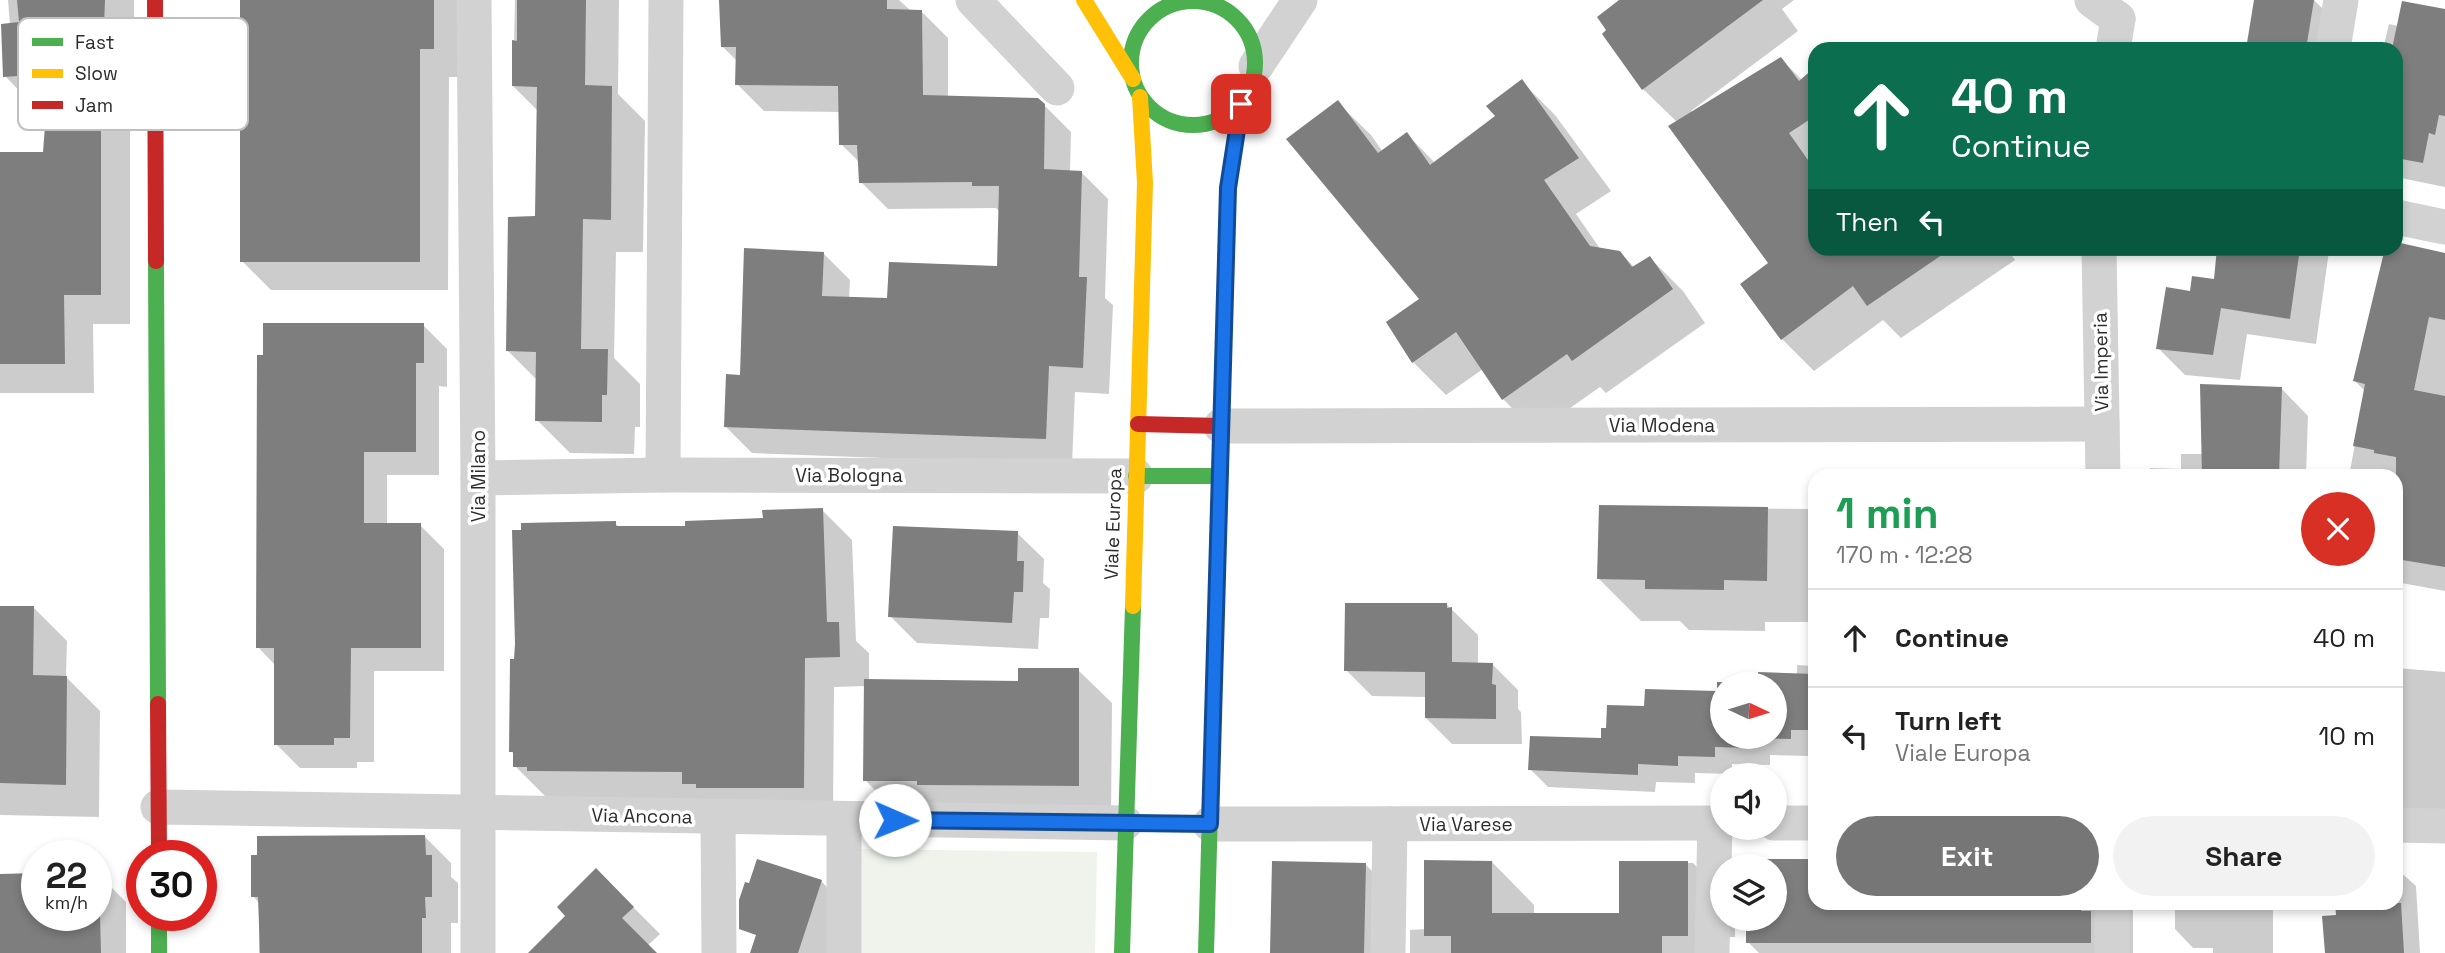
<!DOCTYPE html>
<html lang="en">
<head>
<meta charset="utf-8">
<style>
  body { margin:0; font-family:"Space Grotesk",sans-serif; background:#f2f2f2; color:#222; height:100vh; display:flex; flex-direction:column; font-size:26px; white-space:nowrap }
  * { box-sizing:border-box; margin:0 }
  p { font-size:23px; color:#767676 }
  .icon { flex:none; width:38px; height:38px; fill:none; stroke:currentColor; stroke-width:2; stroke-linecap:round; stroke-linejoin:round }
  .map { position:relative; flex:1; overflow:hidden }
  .sheet { position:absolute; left:1808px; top:469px; width:595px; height:441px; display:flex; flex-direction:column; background:#fff; border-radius:21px; box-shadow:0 4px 10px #0003 }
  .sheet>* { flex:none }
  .top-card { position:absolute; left:1808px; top:42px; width:595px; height:214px; border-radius:21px; box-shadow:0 4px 10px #0003; background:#0b6e4f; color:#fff; overflow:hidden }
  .needle { width:46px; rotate:94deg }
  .fabs { position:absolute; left:1710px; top:672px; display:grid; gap:14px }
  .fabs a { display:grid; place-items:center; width:77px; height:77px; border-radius:50%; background:#fff; box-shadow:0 4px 10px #0003; font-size:35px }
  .speed { position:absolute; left:21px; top:840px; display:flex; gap:14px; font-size:35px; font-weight:700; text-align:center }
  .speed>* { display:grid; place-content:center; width:91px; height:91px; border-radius:50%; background:#fff; box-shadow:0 4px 10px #0003; line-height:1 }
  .speed small { font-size:18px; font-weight:400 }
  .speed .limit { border:10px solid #d22; background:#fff; color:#111 }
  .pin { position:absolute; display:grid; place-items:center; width:60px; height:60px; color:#fff; margin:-30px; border-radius:14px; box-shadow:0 4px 10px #0006 }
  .me { position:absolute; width:77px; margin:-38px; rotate:91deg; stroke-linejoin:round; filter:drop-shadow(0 0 5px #0008) }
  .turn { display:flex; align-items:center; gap:24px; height:147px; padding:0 28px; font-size:32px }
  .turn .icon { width:91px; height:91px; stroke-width:2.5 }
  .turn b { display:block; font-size:49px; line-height:60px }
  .then { display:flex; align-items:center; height:66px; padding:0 28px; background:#0003; gap:14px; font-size:26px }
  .round { display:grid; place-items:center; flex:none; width:74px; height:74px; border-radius:37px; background:#f2f2f2 }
  .overview { display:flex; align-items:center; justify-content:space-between; height:119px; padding:0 28px }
  h1 { font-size:42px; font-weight:800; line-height:52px; color:#1e9e55 }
  .button { display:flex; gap:14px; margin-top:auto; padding:14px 28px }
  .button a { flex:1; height:80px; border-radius:42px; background:#767676; color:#fff; font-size:28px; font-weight:800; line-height:80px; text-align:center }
  .button a+a { background:#f2f2f2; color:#222 }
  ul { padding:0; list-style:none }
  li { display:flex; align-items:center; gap:21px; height:98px; padding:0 28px; border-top:2px solid #e0e0e0 }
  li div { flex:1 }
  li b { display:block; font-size:26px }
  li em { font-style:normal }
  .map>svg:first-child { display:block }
</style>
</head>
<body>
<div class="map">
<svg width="2445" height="953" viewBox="0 0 2445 953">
  <rect width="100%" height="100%" fill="#fff"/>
  <!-- green -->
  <path fill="#f0f3ec" d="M851,849l246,3 -2,101h-244z"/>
  <!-- shadow -->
  <g fill="#0003">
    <path d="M8,0h126v61l-4,75v188h-37l1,69h-94v-239h45l4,-49 -15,1 -29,-30 5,-51z"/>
    <path d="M242,0h220v77h-13l-1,213h-177l-29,-29z"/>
    <path d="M515,0h104l-1,94 27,27 -2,131h-27l-2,106 26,26v43h-5l-1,27 -64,-1 -33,-33v-40l-29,-29 29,-133 1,-107 -25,-25z"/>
    <path d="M722,0h177l12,11h10l27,27v59l96,8 27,27 -1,40h11l27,27 -3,99 8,7 -4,89 -34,-2 -3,73 -320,-12 -27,-27 16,-49 82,-124 27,27 -1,19 40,1 109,-32 2,-56 -4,-4 -108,1 -27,-27 -1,-19 -19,-19 -1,-32 -76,-1 -27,-27v-23l-14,-14z"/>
    <path d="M1622,0h172l-12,9 16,22 -107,80 1,2 89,-54 21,21 13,-10v178h192l8,12 -114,78 -18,-18 -69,51 -32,-32 -12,-75 -93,-142 -34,-33z"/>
    <path d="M2255,0h59l26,26 -4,23h-88z"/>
    <path d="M2445,11v176l-49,-10v-128h-13l6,-25 9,2z"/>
    <path d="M1522,82l33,33 56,76 -35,23 25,36 19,2 14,15 16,-9 33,33 22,32 -99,70 -6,-6 -64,45 -33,-33 -20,-30 -37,26 -33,-33 8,-63 -84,-197 34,33 12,17 24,-18 28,29 63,-47z"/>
    <path d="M2396,244l49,11v336l-49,-9v-106h-47l16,-85 -10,-10z"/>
    <path d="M2219,248h108l2,3 -13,93 -69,-10 -7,46 -55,-5 -27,-27 34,-55 24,-12z"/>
    <path d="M423,325l24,24v38l-8,-1v89h-52v50h33l24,24v122h-70v91h-17v6h-57l-24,-24 -1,-79 -17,-18z"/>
    <path d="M2282,389l26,27 -2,60h-156v-8l31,1v-15h22z"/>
    <path d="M1600,507l215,2v84h-6v29h-44v9l-76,-1 -9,-9h-39l-42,-42z"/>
    <path d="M822,510l30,30 4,101 13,12v28l151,2 58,-13 34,33 -1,116 -213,-6 -33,-33 1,-94 -32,1 -1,130 -274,-17 -4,-4h-10l-30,-30v-11l-4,-4 5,-91 99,-137 5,5 67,-1 77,-7z"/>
    <path d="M1017,533l27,26 -1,24 7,6 -1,29h-9l-2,31 -121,-6 -27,-27z"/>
    <path d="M1446,604l32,31v29h14l26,26v19l3,3 1,32h-70l-26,-26v-21l-54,-1 -26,-26z"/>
    <path d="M0,608h34l33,33 -1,36 34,34 -1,106 -99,-2z"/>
    <path d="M1797,665l18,1v81h-7v9l-38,-1v10l-38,-1v10l-37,-1v10l-39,-1 -1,10 -107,-5 -18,-18 73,-29 5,-11 38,-21 73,-15v-9h22h-19v53h52v-53h-14v-10l37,1z"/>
    <path d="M2396,668l49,4v147l-49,-1z"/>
    <path d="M424,836l27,27v14l7,6v40h-7v30h-192v-50l-6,-7z"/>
    <path d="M1815,861v42h318v50h-374l-11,-11v-23h26v-53h-38v-3z"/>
    <path d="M1492,862l42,43v10h87v-52h72l29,29v27h13v18h-6v16h-319v-23l16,-1z"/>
    <path d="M1366,865l33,33 -1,55h-126z"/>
    <path d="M2396,868l20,18 4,67h-93l11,-37 -1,-13h59z"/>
    <path d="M596,870l64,64 -13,12 7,7h-123l37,-37z"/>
    <path d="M0,875l37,40h59v-40h3l27,27v51h-126z"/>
    <path d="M821,881l33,34 -12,38h-90z"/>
    <path d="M2175,903h98v50h-60v-5h-20l-18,-19z"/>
  </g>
  <!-- building -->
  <g fill="#7e7e7e" fill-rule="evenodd">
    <path d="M17,0h88l-4,105v190h-37l1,69h-65v-212h43l6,-78 -46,3 -2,-53 18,-2z"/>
    <path d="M240,0h194v49h-14v213h-180z"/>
    <path d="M517,0h69l-1,85 27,1 -1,134 -28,-1 -2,130h27l-1,46h-5v27l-67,-1 1,-69 -30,-1 2,-134 27,-1 2,-129 -25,-1v-46l5,1z"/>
    <path d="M719,0h168v9l35,1 1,85 115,3 7,6 -1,65 38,2 -3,106h8l-4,91 -34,-2 -3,73 -322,-12 2,-53 14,1 4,-127 80,4 -2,44 65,2 2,-36 108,4 2,-80h-27v-4l-113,1 -2,-38h-18l-1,-59 -103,-1 1,-38h-15z"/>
    <path d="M1619,0h144l-121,90 -40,-56 4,-4 -9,-13z"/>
    <path d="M2254,0h60l-8,49h-60z"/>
    <path d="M2402,1l43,8v107l-6,-1 -4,20 -6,-2 -6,30 -27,-5v-109h-4z"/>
    <path d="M1781,57l18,24 16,-14v49l-26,17 26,37v78h137l-85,58 -14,-20 -72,54 -41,-56 28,-21 -100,-137z"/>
    <path d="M1522,79l57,79 -35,22 46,66 30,5 12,16 18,-11 23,33 -101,72 -5,-7 -65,46 -46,-68 -44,31 -26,-41 33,-23 -133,-160 52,-39 40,53 29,-21 23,33 65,-49 -9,-10z"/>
    <path d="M2396,242l49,11v67l-16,-3 -15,73 31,6v171l-49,-8v-102l-22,-4v-3l-21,-4 12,-62 -12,-3 32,-133h11z"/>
    <path d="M2217,248h83l-10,71 -69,-11 -8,47 -57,-6 10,-62 24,4 2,-15 22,3z"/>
    <path d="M263,323h161v40h-8v89h-52v71h57v125h-70l-1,90h-16v7h-60v-97h-18l1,-293h6z"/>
    <path d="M2200,384l82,3 -3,89h-77z"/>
    <path d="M1599,505l169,2 -1,74 -43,-1v10l-79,-1v-9l-48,-1z"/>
    <path d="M823,508l4,114h12l1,35 -35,1 -1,130h-108v-4h-14v-12l-155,-1v-4h-14v-15h-4l1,-93h4l1,-15 -3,-114h9v-7l95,-2v5h69v-5l78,-3 -1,-8z"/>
    <path d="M893,526l125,5 -1,30h7l-1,31h-9l-2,31 -124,-6z"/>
    <path d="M1345,603h102v5l5,-1v55l41,1 -1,21 4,1v34l-71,-1v-46l-81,-1z"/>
    <path d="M0,606h34l-1,69 34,1 -1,109 -66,-2z"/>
    <path d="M1018,668h61v118l-162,-1v-4h-54l1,-102 154,2z"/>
    <path d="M1758,672l57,2v56h-24v9l-38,-1v10l-38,-1v10l-37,-1v10l-40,-2v11l-110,-5 2,-34 71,2v-10h5l1,-23 37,1 1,-17 72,2v-9l41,1zM1722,684h52v53h-52z"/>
    <path d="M425,835l1,20h6v42h-7l1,21h-4v35h-162l-2,-56h-7v-42h6v-19z"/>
    <path d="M757,859l65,21 -24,73h-48l6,-18 -17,-6v-29l6,-18 4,1z"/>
    <path d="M1747,859h68v44h266v8h10v32h-345v-24h28v-53h-27z"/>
    <path d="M1424,860l68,1v52h127v-52h69v75h-26v17h-211v-17h-27z"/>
    <path d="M1272,861l94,2 -2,90h-94z"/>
    <path d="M596,868l38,39 -12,11 35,35h-129l37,-37 -8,-9z"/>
    <path d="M37,873v42h63l1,38h-101v-79z"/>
    <path d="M2335,903h66l3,50h-79l-3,-37 14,-1z"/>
  </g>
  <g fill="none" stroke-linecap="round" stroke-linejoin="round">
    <!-- street -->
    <g stroke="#d2d2d2" stroke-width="35">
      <path d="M474,0l4,478v475"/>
      <path d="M973,0l84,88"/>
      <path d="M2092,0l26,19"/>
      <path d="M2113,49l5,-30"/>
      <path d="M2333,49l8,-49"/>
      <path d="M1256,66l44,-66"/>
      <path d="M2396,217l49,10"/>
      <path d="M2099,248l4,228"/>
      <path d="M1221,426l881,-2"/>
      <path d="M663,475l3,-475"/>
      <path d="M478,478l185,-3 473,1"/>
      <path d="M158,807l967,16"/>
      <path d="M718,818l1,135"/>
      <path d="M1774,823h41"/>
      <path d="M1210,824l512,-1"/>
      <path d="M2396,825l49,1"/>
      <path d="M2112,903v50"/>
      <path d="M844,953v-134"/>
      <path d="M1388,953l2,-129"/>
      <path d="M1712,953l3,-130"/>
    </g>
    <!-- fast -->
    <g stroke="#4caf50" stroke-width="16">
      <circle cx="1193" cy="63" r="62"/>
      <path d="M156,261l2,443"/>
      <path d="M1136,476h84"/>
      <path d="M1125,823l85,1"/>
      <path d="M159,915v38"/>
      <path d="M1122,953l11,-347"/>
      <path d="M1206,953l10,-353"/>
    </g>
    <!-- slow -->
    <g stroke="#ffc107" stroke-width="16">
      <path d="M1084,0l49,79"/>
      <path d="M1216,600l12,-412 13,-84"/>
      <path d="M1133,606l12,-423 -5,-86"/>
    </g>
    <!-- jam -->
    <g stroke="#c62828" stroke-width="16">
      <path d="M155,0l1,261"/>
      <path d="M1138,424l83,2"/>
      <path d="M158,704l1,152"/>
    </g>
  </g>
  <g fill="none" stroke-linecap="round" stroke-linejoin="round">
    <defs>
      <path id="route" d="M895,820l315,4 18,-636 13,-84"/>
    </defs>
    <!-- route casing -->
    <use href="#route" stroke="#114b97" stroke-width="18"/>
    <!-- route -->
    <use href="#route" stroke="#1a73e8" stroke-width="12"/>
  </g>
  <g text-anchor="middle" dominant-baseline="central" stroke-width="7" stroke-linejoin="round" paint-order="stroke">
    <!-- street labels -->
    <g font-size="19" fill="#2d2d2d" stroke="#fff">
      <text transform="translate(2101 362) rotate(-91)">Via Imperia</text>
      <text x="1662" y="425">Via Modena</text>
      <text x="849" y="475">Via Bologna</text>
      <text transform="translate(478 476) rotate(-90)">Via Milano</text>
      <text transform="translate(1113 524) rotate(-88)">Viale Europa</text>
      <text transform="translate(642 816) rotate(1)">Via Ancona</text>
      <text x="1466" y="824">Via Varese</text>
    </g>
  </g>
  <!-- legend -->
  <rect x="18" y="18" width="230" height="112" rx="10" fill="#fff" stroke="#c0c0c0" stroke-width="2"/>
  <rect x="32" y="38" width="31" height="8" fill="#4caf50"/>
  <rect x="32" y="69" width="31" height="9" fill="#ffc107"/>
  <rect x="32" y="101" width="31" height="8" fill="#c62828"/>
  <g font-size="19" fill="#2d2d2d">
    <text x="75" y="49">Fast</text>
    <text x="75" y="80">Slow</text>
    <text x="75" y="112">Jam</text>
  </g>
</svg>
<div class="fabs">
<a><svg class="needle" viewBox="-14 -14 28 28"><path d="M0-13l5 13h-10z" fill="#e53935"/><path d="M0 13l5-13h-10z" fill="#767676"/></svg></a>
<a><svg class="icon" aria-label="sound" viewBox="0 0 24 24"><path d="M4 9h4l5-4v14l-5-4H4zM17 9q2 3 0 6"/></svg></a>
<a><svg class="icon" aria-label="layers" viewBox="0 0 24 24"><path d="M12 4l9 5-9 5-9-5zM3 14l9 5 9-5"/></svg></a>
</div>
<div class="speed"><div>22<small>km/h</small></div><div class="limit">30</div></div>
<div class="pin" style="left:1241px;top:104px;background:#d93025"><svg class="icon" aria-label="arrive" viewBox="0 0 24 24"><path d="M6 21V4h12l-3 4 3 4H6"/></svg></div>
<svg class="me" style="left:895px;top:820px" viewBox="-20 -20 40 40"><circle r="19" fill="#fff"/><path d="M0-13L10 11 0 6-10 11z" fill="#1a73e8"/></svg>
<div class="top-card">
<div class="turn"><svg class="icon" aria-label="ahead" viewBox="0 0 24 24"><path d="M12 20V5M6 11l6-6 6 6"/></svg><div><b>40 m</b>Continue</div></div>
<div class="then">Then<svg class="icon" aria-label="left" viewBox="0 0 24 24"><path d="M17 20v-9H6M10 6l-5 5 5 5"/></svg></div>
</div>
<section class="sheet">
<div class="overview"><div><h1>1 min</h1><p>170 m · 12:28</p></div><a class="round" style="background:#d93025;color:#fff"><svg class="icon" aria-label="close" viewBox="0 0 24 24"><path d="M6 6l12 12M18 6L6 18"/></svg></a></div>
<ul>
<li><svg class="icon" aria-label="ahead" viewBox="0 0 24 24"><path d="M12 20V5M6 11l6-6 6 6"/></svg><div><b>Continue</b></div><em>40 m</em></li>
<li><svg class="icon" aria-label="left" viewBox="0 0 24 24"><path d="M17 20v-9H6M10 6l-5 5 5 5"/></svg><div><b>Turn left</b><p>Viale Europa</p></div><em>10 m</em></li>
</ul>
<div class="button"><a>Exit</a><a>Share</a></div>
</section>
</div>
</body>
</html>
